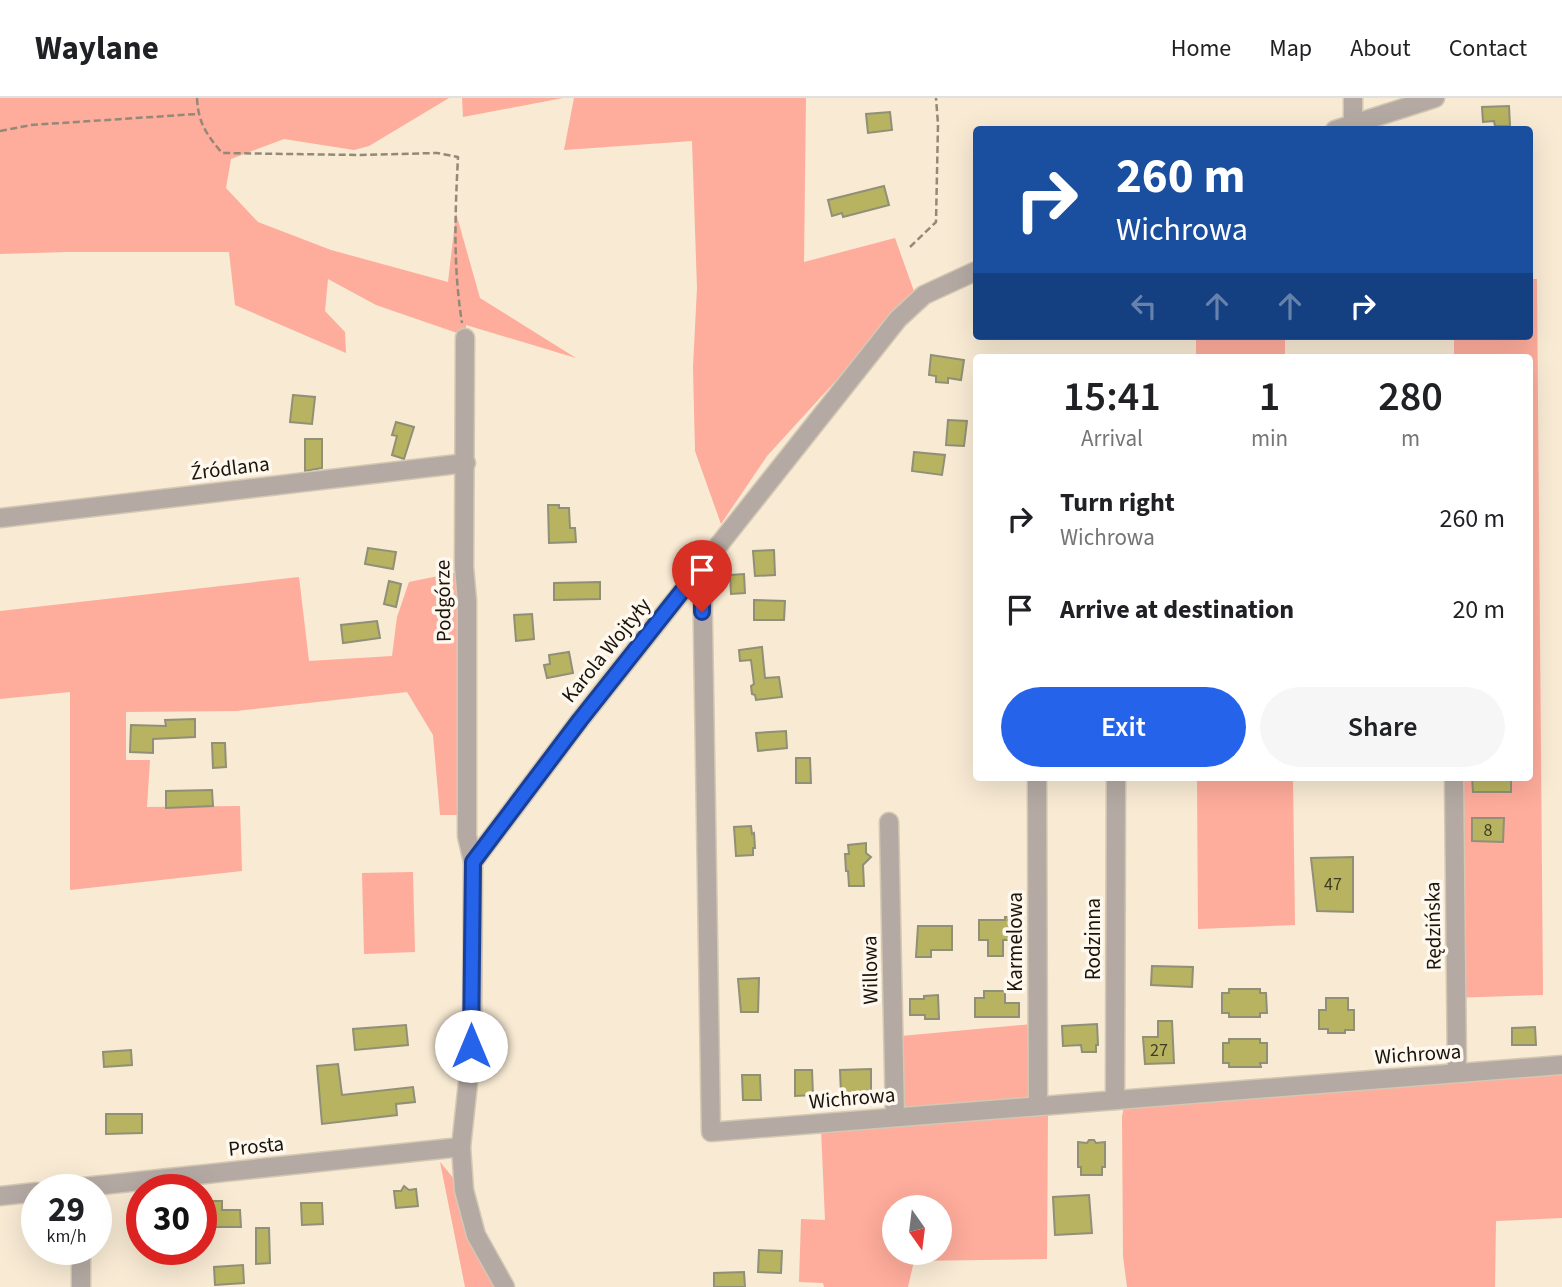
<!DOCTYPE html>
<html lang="en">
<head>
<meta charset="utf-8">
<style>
  body { margin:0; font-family:"Source Sans 3",sans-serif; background:#f6f6f6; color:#202124; height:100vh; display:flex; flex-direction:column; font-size:26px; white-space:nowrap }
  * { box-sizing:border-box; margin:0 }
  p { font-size:23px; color:#757577 }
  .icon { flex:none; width:38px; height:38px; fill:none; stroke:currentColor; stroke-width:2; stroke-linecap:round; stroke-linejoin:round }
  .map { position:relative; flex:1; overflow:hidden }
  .panel { position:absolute; left:973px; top:256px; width:560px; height:427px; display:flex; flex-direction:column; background:#fff; border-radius:7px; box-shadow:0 7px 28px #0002 }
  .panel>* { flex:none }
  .top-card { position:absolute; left:973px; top:28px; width:560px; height:214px; border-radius:7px; box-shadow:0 7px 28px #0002; background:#1a4fa0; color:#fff; overflow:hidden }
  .needle { width:46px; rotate:166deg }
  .tools { position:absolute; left:882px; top:1097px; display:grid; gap:14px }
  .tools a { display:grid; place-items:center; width:70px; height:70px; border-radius:50%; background:#fff; box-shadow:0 7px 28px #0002; font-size:35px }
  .speed { position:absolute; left:21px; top:1076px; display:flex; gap:14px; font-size:35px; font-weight:700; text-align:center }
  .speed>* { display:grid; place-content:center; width:91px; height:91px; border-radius:50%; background:#fff; box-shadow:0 7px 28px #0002; line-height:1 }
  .speed small { font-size:18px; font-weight:400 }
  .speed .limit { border:10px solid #d22; background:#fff; color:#111 }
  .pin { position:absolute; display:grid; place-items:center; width:60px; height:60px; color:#fff; margin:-72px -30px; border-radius:50% 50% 50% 0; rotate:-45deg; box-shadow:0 0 7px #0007 }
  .pin .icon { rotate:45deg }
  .me { position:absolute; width:77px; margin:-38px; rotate:0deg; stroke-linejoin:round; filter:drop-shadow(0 0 5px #0008) }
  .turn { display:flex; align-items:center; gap:24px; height:147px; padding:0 28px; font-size:32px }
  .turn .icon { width:91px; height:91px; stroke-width:2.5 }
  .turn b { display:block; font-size:49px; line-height:60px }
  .lanes { display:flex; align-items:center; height:66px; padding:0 28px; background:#0003; justify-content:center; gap:35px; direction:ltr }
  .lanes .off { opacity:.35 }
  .eta { display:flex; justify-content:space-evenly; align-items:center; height:119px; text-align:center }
  .eta b { font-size:42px; font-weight:600; line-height:49px }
  .cta { display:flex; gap:14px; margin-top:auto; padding:14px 28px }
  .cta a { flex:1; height:80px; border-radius:42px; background:#2563eb; color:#fff; font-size:28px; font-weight:600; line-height:80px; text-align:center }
  .cta a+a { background:#f6f6f6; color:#202124 }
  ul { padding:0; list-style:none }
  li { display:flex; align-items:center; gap:21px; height:91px; padding:0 28px }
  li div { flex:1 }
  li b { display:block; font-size:26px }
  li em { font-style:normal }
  header { display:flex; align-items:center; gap:42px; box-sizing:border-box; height:98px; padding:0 35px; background:#fff; border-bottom:2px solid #e0e0e0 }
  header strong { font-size:33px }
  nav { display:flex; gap:38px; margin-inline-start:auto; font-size:24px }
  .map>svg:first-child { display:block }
</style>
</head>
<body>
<header>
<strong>Waylane</strong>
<nav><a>Home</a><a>Map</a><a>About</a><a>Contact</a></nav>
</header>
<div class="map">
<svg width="1562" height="1189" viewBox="0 0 1562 1189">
  <rect width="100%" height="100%" fill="#f8ead3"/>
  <!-- green -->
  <g fill="#feac9b" fill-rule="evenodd">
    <path d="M0,0h449l-80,48 -15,4 -70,-11 -53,20 -5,29 32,34 73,28 117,32 8,-69 24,85 96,60 -110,-33v11l-90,-31 -48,-26 -3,32 20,21 1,21 -111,-48 -6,-53h-162l-67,2z"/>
    <path d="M462,0h101l-100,19z"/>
    <path d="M574,0h232l-2,164 91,-24 20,56 -148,162 -46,68 -26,-73 -2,-84 4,-79 -5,-147 -128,9z"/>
    <path d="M1530,181h7l6,716 -92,3 1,-221h78v-420h-76v-21h76z"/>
    <rect x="1196" y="238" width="89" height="21"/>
    <path d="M458,474l4,243h-22l-7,-80 -26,-43 -171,19 -110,1v48h24l-3,47 93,-1 2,65 -172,19v-198l-70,7v-88l299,-34 10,84 83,-5 5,-39 12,-35z"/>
    <path d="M1197,679h96l2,148 -97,4z"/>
    <path d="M413,774l2,80 -51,2 -2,-81z"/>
    <path d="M1033,926v73l-120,14 -10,-4 -2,-71z"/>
    <path d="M1562,977v143l-66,3 -1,66h-368l-4,-31 -1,-139 2,-11z"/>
    <path d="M1048,1014l-1,147 -133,2 -6,26h-84l-1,-4 -24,-1 2,-63 24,1 -4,-91zM894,1110h46v45h-46z"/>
    <path d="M440,1064l15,18 41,107h-31z"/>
  </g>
  <!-- building -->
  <g fill="#b8b360" stroke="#908f78" stroke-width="2">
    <path d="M1509,8l1,20h-15l-1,-5 -11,1 -1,-15z"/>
    <path d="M890,14l2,18 -24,3 -2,-19z"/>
    <path d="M884,88l5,19 -46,12 -1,-4 -10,3 -4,-16z"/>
    <path d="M931,257l33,5 -3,20 -13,-2v5l-12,-1v-6l-7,-1z"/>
    <path d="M293,297l22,2 -3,27 -22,-2z"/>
    <path d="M948,322l19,1 -3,25 -18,-1z"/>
    <path d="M396,324l18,5 -10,32 -12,-4 5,-19 -5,-1z"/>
    <path d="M305,341h17v29l-17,3z"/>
    <path d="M914,354l31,3 -3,20 -30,-4z"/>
    <path d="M548,407h11v3h10l1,20h5l1,14 -27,1z"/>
    <path d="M368,450l28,4 -3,17 -28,-5z"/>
    <path d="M774,452l1,25 -20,1 -2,-25z"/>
    <path d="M744,476l1,19 -14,1 -1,-19z"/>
    <path d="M389,483l12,3 -5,23 -12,-3z"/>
    <path d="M600,484v17l-46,1v-17z"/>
    <path d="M754,502l31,1 -1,19h-30z"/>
    <path d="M532,516l2,25 -18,2 -2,-26z"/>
    <path d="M377,523l3,17 -37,5 -2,-18z"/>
    <path d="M762,549l3,31 14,-1 3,20 -26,3 -1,-5 -3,-1 -1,-8 3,-2 -3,-24 -11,1 -1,-11z"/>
    <path d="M569,554l4,21 -26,5 -3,-13 6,-1 -1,-9z"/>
    <path d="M195,621v18l-42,2v14l-23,-1 1,-27 35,1 -1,-6z"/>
    <path d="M786,633l1,17 -29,3 -2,-18z"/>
    <path d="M212,645h13l1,24 -13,1z"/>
    <path d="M796,660h14l1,25h-15z"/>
    <path d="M1472,679h39v15h-38z"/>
    <path d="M212,692l1,16 -47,2v-17z"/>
    <path d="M1472,720h32l-1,24 -31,-1z"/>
    <path d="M751,728l1,8 2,-1 1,15h-2v7l-17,1 -2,-29z"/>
    <path d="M866,745v10l5,4 -8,8 1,21h-15l-1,-15h-2l-1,-17h4l-1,-9z"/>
    <path d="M1353,759v55l-36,-1 -6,-53z"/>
    <path d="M1005,819h12v3h3v20h-17v16h-15v-16h-9v-20h26z"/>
    <path d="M918,828h34v24h-21v7h-15z"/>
    <path d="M1152,868l41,1 -1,20 -41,-2z"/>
    <path d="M759,880l-1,34h-17l-3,-33z"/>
    <path d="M1229,891h31v4h6l1,20h-7v4h-31v-4h-7v-20h7z"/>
    <path d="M984,893h21v12h14v14h-44v-19h9z"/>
    <path d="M938,897l1,24h-14v-4h-15v-16h14v-3z"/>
    <path d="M1326,900h22v12h6v20h-9v3h-17v-4h-9v-19h7z"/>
    <path d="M1158,923h14l2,42 -29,1 -2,-27h15z"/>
    <path d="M1097,926l1,21h-2v7h-14l-1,-7 -18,1 -1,-20z"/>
    <path d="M406,927l2,20 -53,5 -2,-21z"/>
    <path d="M1535,929l1,18h-24v-17z"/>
    <path d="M1229,941h31v4h7v20h-7l1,4h-32v-4h-6v-20h6z"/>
    <path d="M131,952l1,15 -28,2 -1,-15z"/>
    <path d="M338,966l4,31 71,-8 2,15 -19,2 1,11 -75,9 -5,-58z"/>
    <path d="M871,971v24l-30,1 -1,-24z"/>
    <path d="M795,972h17l1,25 -18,1z"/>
    <path d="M742,977h18l1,25h-18z"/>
    <path d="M106,1016h36v19l-36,1z"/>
    <path d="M1089,1042h5l2,3 9,-1v25h-3v8h-21v-8h-3v-25l9,1z"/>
    <path d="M404,1088l5,4 7,-1 2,17 -22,2 -2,-17h7z"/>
    <path d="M1089,1097l3,38 -37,2 -2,-38z"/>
    <path d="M203,1103h19v9h18l1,17h-37z"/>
    <path d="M301,1105h21l1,21 -21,1z"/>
    <path d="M256,1130h13l1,35 -14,1z"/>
    <path d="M759,1152l23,1 -1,22 -23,-1z"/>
    <path d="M243,1167l1,18 -29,2 -1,-18z"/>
    <path d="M744,1174l1,15h-31v-14z"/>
  </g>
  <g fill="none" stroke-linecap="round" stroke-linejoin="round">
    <defs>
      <g id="minor">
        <path d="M1353,0v26"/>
        <path d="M1335,32l100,-32"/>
        <path d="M465,240l-1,229 3,34v235l6,26"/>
        <path d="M0,420l466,-55"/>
        <path d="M702,468l9,566 851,-67"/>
        <path d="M1037,679l1,329"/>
        <path d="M1454,679l3,296"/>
        <path d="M889,724l6,295"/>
        <path d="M1115,1002l1,-323"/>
        <path d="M55,1092l406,-43"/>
        <path d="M0,1098l37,-4"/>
        <path d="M81,1152v37"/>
        <path d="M505,1189l-29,-52 -12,-45 -3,-43 11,-101 1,-184 107,-142 318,-401 26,-24 52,-24"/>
      </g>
    </defs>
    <!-- minor casing -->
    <use href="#minor" stroke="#d4c8b3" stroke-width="21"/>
    <!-- path -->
    <g stroke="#938979" stroke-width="2.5" stroke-dasharray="7 3.5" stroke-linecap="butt">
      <path d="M197,0c1,25 10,37 25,55l138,2 77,-2 21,4c-3,58 -5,109 4,166"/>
      <path d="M0,33l31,-6 166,-11"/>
      <path d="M910,149l26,-25 2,-98 -2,-26"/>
    </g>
    <!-- minor -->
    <use href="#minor" stroke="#b4aaa3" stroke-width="18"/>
  </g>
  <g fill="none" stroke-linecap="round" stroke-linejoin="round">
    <defs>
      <path id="route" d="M471,948l2,-184 107,-142 122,-154v46"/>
    </defs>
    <!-- route casing -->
    <use href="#route" stroke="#184099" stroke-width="18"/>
    <!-- route -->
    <use href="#route" stroke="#2563eb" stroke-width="12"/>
  </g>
  <g text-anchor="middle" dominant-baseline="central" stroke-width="7" stroke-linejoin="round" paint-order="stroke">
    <!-- number labels -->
    <g font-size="18" fill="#413c21">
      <text x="1488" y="732">8</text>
      <text x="1333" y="786">47</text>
      <text x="1159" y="952">27</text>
    </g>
    <!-- street labels -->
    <g font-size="21" fill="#19140c" stroke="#fef8ef">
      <text transform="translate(230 370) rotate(-7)">Źródlana</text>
      <text transform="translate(443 503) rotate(-91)">Podgórze</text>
      <text transform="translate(606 552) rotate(-51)">Karola Wojtyły</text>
      <text transform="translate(1433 828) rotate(-91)">Rędzińska</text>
      <text transform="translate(1093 841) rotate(-90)">Rodzinna</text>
      <text transform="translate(1015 844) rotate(-90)">Karmelowa</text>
      <text transform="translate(870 872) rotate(-91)">Willowa</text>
      <text transform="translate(1418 956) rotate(-4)">Wichrowa</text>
      <text transform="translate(852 1000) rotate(-5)">Wichrowa</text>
      <text transform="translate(256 1048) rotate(-6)">Prosta</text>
    </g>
  </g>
</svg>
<div class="tools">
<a><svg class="needle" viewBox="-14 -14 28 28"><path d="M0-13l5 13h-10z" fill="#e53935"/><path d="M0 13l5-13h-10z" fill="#757577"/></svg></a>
</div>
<div class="speed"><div>29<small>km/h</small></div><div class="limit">30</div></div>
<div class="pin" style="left:702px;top:514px;background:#d93025"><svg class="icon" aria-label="arrive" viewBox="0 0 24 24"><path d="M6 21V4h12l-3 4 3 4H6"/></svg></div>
<svg class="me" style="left:471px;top:948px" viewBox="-20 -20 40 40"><circle r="19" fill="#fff"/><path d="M0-13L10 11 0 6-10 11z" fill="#2563eb"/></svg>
<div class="top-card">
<div class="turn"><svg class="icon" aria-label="right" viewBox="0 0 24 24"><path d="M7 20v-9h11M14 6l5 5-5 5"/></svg><div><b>260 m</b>Wichrowa</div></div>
<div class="lanes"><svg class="icon off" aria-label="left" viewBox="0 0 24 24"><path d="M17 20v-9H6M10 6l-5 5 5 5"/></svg><svg class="icon off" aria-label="ahead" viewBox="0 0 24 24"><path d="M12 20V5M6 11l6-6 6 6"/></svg><svg class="icon off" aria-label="ahead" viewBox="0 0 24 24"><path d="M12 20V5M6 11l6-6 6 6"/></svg><svg class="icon" aria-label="right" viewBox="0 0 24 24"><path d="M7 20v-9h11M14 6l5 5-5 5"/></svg></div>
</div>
<section class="panel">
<div class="eta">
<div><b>15:41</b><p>Arrival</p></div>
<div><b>1</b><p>min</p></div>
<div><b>280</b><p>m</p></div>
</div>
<ul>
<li><svg class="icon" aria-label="right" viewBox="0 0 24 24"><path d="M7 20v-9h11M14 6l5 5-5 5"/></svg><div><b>Turn right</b><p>Wichrowa</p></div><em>260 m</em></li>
<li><svg class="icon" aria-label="arrive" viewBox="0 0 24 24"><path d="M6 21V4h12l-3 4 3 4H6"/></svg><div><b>Arrive at destination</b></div><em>20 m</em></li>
</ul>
<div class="cta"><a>Exit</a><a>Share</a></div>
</section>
</div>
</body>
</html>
